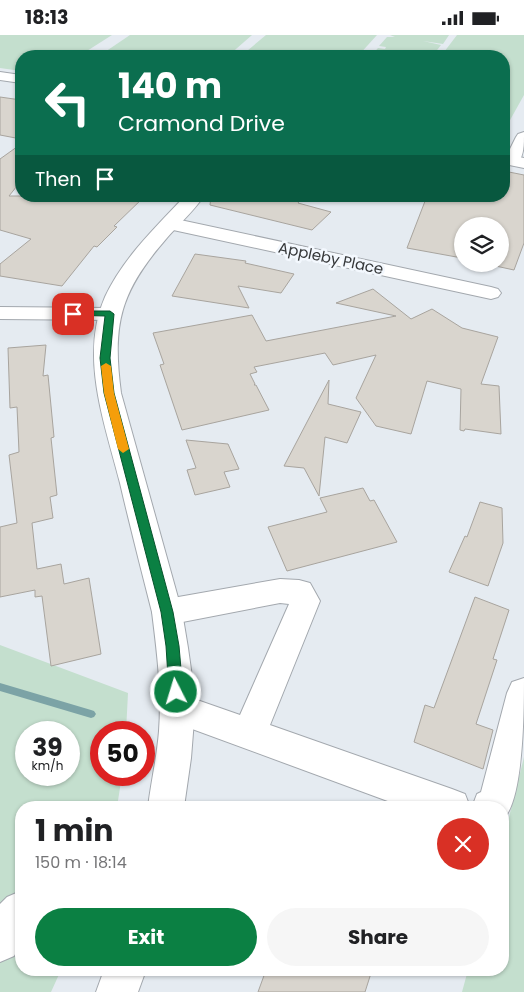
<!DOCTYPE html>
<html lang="en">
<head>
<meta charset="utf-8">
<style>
  body { margin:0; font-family:Poppins,sans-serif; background:#f6f6f6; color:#202124; height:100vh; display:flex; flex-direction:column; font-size:19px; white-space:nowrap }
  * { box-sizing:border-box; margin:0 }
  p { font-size:16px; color:#757577 }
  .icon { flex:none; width:28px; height:28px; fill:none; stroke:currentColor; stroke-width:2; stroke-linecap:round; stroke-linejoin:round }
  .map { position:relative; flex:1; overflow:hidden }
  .drawer { position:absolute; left:15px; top:766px; width:494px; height:175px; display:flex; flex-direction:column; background:#fff; border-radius:20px; box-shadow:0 1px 4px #0004 }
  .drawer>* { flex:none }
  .guide { position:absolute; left:15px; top:15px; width:495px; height:152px; border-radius:20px; box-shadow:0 1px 4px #0004; background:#0b6e4f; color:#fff; overflow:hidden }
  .buttons { position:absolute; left:454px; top:182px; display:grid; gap:10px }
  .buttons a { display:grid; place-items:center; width:55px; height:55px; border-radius:50%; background:#fff; box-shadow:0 1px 4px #0004; font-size:25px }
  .speed { position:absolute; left:15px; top:686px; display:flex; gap:10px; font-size:25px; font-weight:700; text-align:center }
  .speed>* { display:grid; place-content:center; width:65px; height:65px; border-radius:50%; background:#fff; box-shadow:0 1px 4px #0004; line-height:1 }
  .speed small { font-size:12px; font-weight:400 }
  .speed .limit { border:8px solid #d22; background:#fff; color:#111 }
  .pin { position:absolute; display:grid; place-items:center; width:42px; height:42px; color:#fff; margin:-21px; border-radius:10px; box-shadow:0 2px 8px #0006 }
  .me { position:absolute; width:55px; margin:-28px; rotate:355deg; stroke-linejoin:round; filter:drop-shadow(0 0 4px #0008) }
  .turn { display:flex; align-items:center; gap:18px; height:105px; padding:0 20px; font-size:22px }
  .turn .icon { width:65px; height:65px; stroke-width:2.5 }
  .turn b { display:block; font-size:35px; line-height:42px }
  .then { display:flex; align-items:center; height:48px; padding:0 20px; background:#0003; gap:10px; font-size:19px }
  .round { display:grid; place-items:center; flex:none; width:52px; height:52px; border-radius:26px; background:#f6f6f6 }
  .summary { display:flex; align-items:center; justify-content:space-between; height:85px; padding:0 20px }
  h1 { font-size:30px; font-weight:700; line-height:38px }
  .primary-button { display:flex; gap:10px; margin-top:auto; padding:10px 20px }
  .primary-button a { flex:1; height:58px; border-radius:30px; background:#0b8043; color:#fff; font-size:20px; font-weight:700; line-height:58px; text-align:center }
  .primary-button a+a { background:#f6f6f6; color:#202124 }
  .status { display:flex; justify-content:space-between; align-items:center; height:35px; padding:0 25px; background:#fff; direction:ltr }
  .status svg { height:14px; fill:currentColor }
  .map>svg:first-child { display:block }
</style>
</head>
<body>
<div class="status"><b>18:13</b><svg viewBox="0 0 49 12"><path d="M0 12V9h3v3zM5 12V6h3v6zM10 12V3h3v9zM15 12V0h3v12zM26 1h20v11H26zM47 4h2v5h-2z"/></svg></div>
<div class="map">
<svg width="524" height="957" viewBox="0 0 524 957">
  <rect width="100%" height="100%" fill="#e5ebf1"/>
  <!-- green -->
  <g fill="#c4dfce" fill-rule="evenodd">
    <path d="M0,0h112l-33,21h-58v15l-21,-3z"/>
    <path d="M130,0h122l-24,21h-129z"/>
    <path d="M266,0h111l-19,21h-117z"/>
    <path d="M390,0h59l-6,9 -20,-3 18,4 -7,9 -6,1 6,1h-63l7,-8 7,1 1,-2 -7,-1 8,-9h8z"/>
    <path d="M457,0h67v60l-20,36v-75h-63z"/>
    <path d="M0,610l128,48 -2,39 -25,1v42h21l-5,32h-96v163h40l-10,22h-51zM26,698h43v42h-43z"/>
    <path d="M524,722v235h-62l6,-22h34l1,-129z"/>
  </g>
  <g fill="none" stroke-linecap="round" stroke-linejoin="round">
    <!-- stream -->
    <path fill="#7ca3a6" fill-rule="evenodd" d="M0,648l91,27 3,1 2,3 -2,3 -3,1 -91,-27z"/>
  </g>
  <!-- building -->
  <g fill="#d9d5ce" stroke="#a8a49e">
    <path d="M0,62l21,3v39l-21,-4z"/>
    <path d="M21,109v37l-12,15h136l-31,30 3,1 -20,20 -3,-1 -32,40 -62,-10v-12l31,-25 -31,-9v-71z"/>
    <path d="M504,136l20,4v68l-10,27 -23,-5 9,-1v-38h-38v32l-55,-10 20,-52h77z"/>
    <path d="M211,161h92l-5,7 33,9 -19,18 -102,-25z"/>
    <path d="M195,219l51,7 -1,2 49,11 -13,19 -43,-7 11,22 -77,-12z"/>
    <path d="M373,254l38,30 21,-10 30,19 36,9 -17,47 18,2 2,48 -36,-5 -1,2 -4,-1 1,-41 -34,-8 -16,53 -35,-8 -20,-28 20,-43 -43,10 -8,-12 -71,14 3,5 -7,2 5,10 -1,1h2l13,25 -87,20 -22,-65 4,-1 -11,-31 99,-18 14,26 130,-25 -60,-13z"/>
    <path d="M46,310l-3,31 5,-1 6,62 -3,1 6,57 -7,2 3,21 -21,5 5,46 24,-5 3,20 25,-6 12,76 -50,12 -9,-70 -7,1v-7l-35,7v-70l17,-4 -8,-68 10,-3 -2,-45 -7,1 -2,-60z"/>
    <path d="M329,345l-1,24 33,8 -14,31 -22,-6 -6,59 -15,-28 -20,-2z"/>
    <path d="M186,405l42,4 11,25 -15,3 6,15 -35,8 -8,-25 9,-2z"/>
    <path d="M363,453l7,13 4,-1 23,42 -110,29 -19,-44 59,-15 -7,-14z"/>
    <path d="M480,467l22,6 1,35 -15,43 -39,-14 16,-36 2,1z"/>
    <path d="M475,562l34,13 -16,49 4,1 -21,64 17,6 -10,39 -69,-27 11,-37 9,3z"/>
    <path d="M266,935h106l-7,22h-107z"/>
  </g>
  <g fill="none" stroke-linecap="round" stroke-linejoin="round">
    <defs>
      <g id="minor">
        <path d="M524,97c0,13 0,22 -6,32h-12l-2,-3 12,-24 2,-3z"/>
        <path d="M171,183l320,69 7,2 3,4 -3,4 -7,2 -327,-71 -2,-4 2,-4z"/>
        <path d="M0,272l110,1 8,1 3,5 -3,5 -8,1 -110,-1z"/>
        <path d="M280,544l19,1 11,3 10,18 -50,124 182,64 13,5 5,13h-66l-239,-88 -5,-11 5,-11 12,-4 63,22 49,-111 -9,-1 -113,22 -11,-4 -4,-9 4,-9 11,-4z"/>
        <path d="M524,643c0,31 0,125 -22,142v-13h-30l5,-13 4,-2 26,-99 5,-11z"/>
        <path d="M21,856v53l-7,12 -14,6v-58l7,-7z"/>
      </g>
      <g id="major">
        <path d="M0,37l21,3v8l-21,-3z"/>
        <path d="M504,119l20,4v10l-20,-4z"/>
        <path d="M185,161h19c-11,16 -26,29 -38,43 -46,53 -54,85 -45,154l61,219 6,36 5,36 1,36 -3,38 -7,49h-36c3,-25 9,-50 11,-76 3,-40 -2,-79 -7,-119 -11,-43 -22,-86 -32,-129 -15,-59 -41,-127 -15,-186 18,-39 51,-70 80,-101z"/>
        <path d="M104,935h42l-8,22h-42z"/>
      </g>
    </defs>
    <!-- minor casing -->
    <use href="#minor" stroke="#a3a8ae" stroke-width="2"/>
    <!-- major casing -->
    <use href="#major" stroke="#a3a8ae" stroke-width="2"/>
    <!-- minor -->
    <use href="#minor" fill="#fff" fill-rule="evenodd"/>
    <!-- major -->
    <use href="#major" fill="#fff" fill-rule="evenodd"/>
  </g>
  <!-- route -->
  <path fill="#0b8043" stroke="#07532c" d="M73,276h37l4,3 -4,44 4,35 59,219 6,34 4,46 -2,5 -5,2 -5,-2 -2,-5 -3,-46 -5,-34 -57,-219 -4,-35 5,-42 -35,-1v-3z"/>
  <!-- slow -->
  <path fill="#f59e0b" d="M106,328l5,3 3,27 15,56 -6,4 -5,-4 -14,-56 -3,-27z"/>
  <g text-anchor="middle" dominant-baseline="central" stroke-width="5" stroke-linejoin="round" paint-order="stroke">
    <!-- far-street labels -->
    <g font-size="15" fill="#353739" stroke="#f3f8fe">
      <text transform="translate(331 223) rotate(12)">Appleby Place</text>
    </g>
  </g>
</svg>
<div class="buttons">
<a><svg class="icon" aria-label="layers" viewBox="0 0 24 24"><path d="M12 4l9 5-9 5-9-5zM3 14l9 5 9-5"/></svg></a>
</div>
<div class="speed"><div>39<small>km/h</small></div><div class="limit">50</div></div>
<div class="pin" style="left:73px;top:279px;background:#d93025"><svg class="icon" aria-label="arrive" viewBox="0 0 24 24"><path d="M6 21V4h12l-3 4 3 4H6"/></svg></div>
<svg class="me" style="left:176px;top:657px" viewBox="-20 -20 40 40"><circle r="17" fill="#0b8043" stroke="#fff" stroke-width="3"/><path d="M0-11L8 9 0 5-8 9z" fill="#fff"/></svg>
<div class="guide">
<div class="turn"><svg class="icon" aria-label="left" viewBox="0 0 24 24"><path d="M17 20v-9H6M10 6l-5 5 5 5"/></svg><div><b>140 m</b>Cramond Drive</div></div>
<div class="then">Then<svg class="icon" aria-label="arrive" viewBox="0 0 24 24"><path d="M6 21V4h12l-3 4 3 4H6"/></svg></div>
</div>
<section class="drawer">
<div class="summary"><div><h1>1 min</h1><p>150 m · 18:14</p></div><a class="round" style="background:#d93025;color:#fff"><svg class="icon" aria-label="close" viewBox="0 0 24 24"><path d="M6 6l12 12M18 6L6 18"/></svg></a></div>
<div class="primary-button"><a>Exit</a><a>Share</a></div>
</section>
</div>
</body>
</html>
